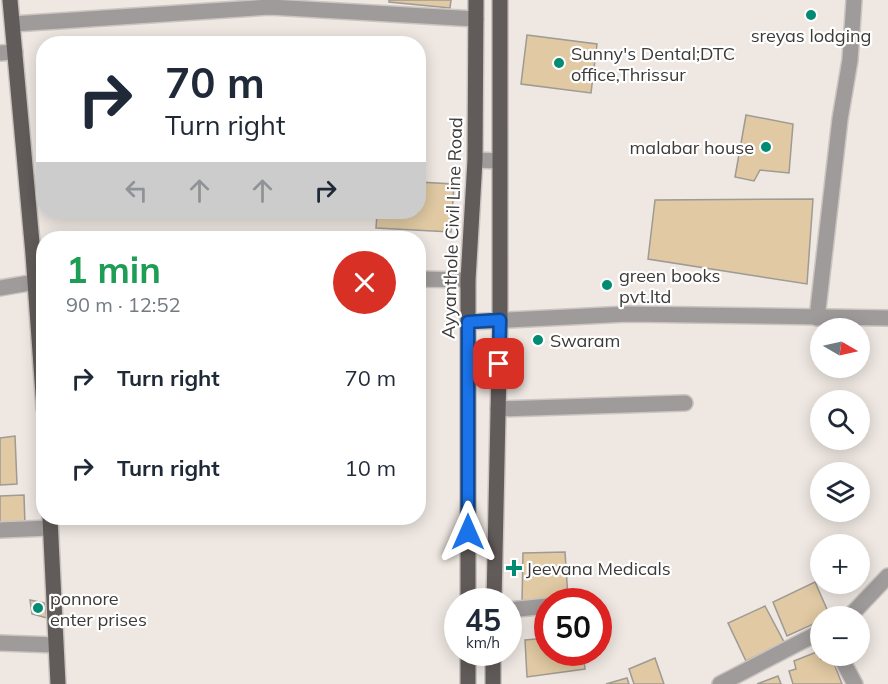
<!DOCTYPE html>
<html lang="en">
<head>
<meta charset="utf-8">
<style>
  body { margin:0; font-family:Mulish,sans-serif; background:#f2f2f3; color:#1f2937; height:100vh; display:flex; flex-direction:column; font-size:22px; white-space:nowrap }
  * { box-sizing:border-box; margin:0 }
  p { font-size:20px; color:#747a83 }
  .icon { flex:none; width:33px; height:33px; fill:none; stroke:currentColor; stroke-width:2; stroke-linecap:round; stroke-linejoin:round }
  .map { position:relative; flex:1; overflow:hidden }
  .details { position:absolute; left:36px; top:231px; width:390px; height:294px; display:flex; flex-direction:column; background:#fff; border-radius:24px; box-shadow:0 3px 15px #0003 }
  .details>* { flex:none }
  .hud { position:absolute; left:36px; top:36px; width:390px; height:183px; border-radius:24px; box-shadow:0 3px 15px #0003; background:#fff; color:#1f2937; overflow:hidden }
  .needle { width:39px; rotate:99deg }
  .fabs { position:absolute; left:810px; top:318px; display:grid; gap:12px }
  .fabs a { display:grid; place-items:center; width:60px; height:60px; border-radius:50%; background:#fff; box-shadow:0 3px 15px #0003; font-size:30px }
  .speed { position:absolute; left:444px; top:588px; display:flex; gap:12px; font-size:30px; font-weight:700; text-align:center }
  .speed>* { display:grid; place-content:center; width:78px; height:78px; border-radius:50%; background:#fff; box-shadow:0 3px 15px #0003; line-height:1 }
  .speed small { font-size:15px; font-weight:400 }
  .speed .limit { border:9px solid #d22; background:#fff; color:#111 }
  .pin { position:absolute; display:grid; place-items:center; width:51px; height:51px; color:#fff; margin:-26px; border-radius:12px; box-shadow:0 3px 9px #0006 }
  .me { position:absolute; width:66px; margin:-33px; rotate:0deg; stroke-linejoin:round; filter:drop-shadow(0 0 4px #0008) }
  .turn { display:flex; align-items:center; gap:21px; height:126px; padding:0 30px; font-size:27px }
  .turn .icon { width:78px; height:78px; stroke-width:2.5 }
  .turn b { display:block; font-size:42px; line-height:51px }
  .lanes { display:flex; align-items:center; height:57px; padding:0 30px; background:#0003; justify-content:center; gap:30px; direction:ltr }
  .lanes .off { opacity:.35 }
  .round { display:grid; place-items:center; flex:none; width:63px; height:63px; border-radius:32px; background:#f2f2f3 }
  .head { display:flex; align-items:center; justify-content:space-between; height:102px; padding:0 30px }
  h1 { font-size:36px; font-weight:700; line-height:45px; color:#1e9e55 }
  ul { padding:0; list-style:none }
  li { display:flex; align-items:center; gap:18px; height:90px; padding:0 30px }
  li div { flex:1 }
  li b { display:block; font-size:22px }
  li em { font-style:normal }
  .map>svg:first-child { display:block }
</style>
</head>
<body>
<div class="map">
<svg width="888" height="684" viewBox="0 0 888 684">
  <rect width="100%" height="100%" fill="#eee7e2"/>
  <!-- building -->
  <g fill="#e0c9a3" stroke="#9e9a94" stroke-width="1.5">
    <path d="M389,0h62l-1,8 -61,-6z"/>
    <path d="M527,35l70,9 -6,49 -70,-9z"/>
    <path d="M746,115l47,9 -4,49 -29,-3 -6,11 -19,-4z"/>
    <path d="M418,182l36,2 -3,48 -75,-4 1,-15 20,1v-2h21z"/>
    <path d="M813,199l-6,85 -159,-25 7,-59z"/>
    <path d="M15,436l2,48 -17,1v-47z"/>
    <path d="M24,495l1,30 -25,1v-30z"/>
    <path d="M565,552l3,46 -46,4 1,-49z"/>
    <path d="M815,582l15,34h-10v5l-33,15 -14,-34z"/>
    <path d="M30,600l14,3 3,15 -15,-4z"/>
    <path d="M765,606l19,36 -38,19 -18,-38z"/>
    <path d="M548,638v14h35l2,17 -58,8 -2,-37z"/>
    <path d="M819,651l2,8 10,-3 11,28h-49l-4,-13 7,-2 -2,-8z"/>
    <path d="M655,658l9,26h-30l-5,-15z"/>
    <path d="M778,676l3,8h-24z"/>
    <path d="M627,678l2,6h-23z"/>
  </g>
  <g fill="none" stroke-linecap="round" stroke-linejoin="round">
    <defs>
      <g id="minor">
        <path d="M13,24l257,-17 206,12"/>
        <path d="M0,53l15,-1"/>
        <path d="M475,160l24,1"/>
        <path d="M418,279l50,1"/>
        <path d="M0,288l35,-6"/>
        <path d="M817,318l23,-199 10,-59 4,-60"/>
        <path d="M468,322l160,-8 260,4"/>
        <path d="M498,409l187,-6"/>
        <path d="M0,530l50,-2"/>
        <path d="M508,610l40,-4"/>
        <path d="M850,616l38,-40"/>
        <path d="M0,643l55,2"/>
        <path d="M840,656l15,28"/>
        <path d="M720,684l100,-52"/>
      </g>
      <g id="major">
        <path d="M10,0l23,254 11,154"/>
        <path d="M50,518l8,166"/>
        <path d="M468,602v-322l7,-120 1,-160"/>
        <path d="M494,602l6,-282v-320"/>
        <path d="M468,684v-32"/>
        <path d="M493,684v-32"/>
      </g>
    </defs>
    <!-- minor casing -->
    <use href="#minor" stroke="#cbc4c0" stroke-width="18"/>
    <!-- major casing -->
    <use href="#major" stroke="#cbc4c0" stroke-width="18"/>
    <!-- minor -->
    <use href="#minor" stroke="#9e9b9a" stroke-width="15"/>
    <!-- major -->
    <use href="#major" stroke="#615b59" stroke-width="15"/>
  </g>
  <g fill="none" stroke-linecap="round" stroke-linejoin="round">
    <defs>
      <path id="route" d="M468,532v-210l32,-2 -1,44"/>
    </defs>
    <!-- route casing -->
    <use href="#route" stroke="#114b97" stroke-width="15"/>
    <!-- route -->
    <use href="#route" stroke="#1a73e8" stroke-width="10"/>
  </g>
  <!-- markers -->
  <g fill="#008b72" stroke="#fff" stroke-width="2">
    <circle cx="811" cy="15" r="6"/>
    <circle cx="559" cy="63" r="6"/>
    <circle cx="766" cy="147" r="6"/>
    <circle cx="607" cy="285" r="6"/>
    <circle cx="538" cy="340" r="6"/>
    <path d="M511 559h6v6h6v6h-6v6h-6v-6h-6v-6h6z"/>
    <circle cx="38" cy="608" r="6"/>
  </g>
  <g text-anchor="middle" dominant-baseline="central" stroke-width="4.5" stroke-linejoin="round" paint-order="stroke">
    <!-- poi labels -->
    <g font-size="18" fill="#3d3a38" stroke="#fff" text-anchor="start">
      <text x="811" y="35" text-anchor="middle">sreyas lodging</text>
      <text x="571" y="53">Sunny's Dental;DTC<tspan x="571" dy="21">office,Thrissur</tspan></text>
      <text x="754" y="147" text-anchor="end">malabar house</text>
      <text x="619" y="275">green books<tspan x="619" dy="21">pvt.ltd</tspan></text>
      <text x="550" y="340">Swaram</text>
      <text x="526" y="568">Jeevana Medicals</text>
      <text x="50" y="598">ponnore<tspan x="50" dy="21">enter prises</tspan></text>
    </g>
    <!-- street labels -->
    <g font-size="18" fill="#3d3a38" stroke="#fff">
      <text transform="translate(452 228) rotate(-88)">Ayyanthole Civil Line Road</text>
    </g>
  </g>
</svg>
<div class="fabs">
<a><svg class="needle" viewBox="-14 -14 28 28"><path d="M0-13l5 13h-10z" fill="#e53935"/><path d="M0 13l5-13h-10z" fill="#747a83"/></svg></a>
<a><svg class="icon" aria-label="search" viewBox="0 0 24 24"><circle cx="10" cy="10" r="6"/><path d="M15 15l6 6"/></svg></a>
<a><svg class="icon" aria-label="layers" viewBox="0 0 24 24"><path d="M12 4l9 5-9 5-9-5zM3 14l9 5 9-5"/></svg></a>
<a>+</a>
<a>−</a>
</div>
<div class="speed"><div>45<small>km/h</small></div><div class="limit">50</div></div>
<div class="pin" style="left:499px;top:364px;background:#d93025"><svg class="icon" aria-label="arrive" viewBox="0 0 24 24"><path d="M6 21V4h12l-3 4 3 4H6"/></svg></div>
<svg class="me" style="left:468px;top:532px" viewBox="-20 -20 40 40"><path d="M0-17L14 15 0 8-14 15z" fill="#1a73e8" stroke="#fff" stroke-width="4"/></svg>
<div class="hud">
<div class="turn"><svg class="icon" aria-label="right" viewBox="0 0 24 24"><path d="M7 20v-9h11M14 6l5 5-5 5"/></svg><div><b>70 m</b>Turn right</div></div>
<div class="lanes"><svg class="icon off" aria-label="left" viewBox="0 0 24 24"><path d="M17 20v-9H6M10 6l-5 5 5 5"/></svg><svg class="icon off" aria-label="ahead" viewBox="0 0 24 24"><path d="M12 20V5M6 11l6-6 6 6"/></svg><svg class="icon off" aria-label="ahead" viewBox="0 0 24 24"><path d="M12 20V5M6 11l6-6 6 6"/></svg><svg class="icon" aria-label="right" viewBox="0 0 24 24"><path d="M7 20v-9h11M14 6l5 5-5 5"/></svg></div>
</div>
<section class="details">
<div class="head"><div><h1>1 min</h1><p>90 m · 12:52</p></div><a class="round" style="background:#d93025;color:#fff"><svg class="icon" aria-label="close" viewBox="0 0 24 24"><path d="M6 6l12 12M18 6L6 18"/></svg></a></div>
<ul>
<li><svg class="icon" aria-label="right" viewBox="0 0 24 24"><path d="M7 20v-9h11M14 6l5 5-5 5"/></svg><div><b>Turn right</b></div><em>70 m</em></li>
<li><svg class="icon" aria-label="right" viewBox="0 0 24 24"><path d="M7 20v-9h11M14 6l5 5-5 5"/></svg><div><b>Turn right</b></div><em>10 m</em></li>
</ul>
</section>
</div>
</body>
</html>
